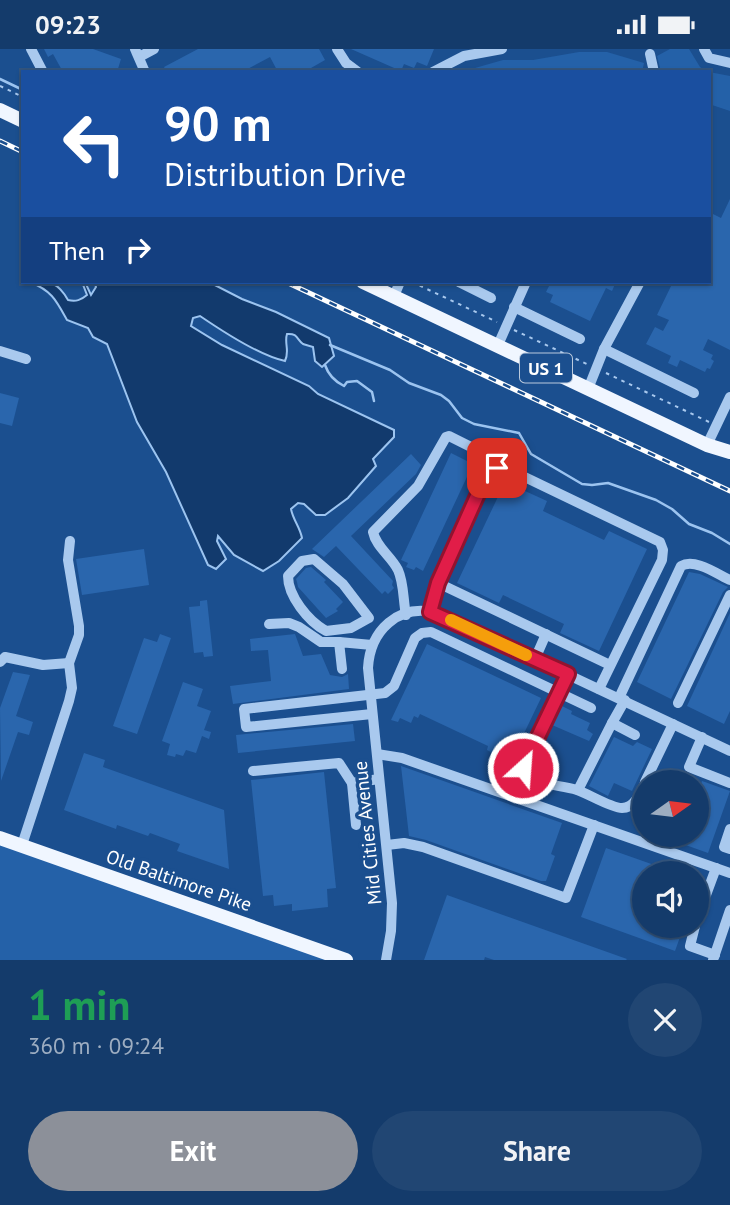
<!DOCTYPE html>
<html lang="en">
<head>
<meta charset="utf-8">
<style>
  body { margin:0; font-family:"PT Sans",sans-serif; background:#214673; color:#f1f3f6; height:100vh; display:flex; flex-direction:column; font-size:26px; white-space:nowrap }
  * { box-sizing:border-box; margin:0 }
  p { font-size:23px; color:#9dadc1 }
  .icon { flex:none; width:38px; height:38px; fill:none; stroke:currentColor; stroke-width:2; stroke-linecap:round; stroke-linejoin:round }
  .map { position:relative; height:911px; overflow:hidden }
  .panel { display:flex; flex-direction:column; background:#143b6b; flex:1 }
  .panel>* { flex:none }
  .banner { position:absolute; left:21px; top:21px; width:690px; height:214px; border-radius:0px; box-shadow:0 2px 5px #0004,0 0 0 2px #33557e; background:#1a4fa0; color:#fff; overflow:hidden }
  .needle { width:46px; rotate:76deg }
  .fabs { position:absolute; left:632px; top:721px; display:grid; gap:14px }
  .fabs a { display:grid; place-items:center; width:77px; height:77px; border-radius:50%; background:#143b6b; box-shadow:0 2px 5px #0004,0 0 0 2px #33557e; font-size:35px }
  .pin { position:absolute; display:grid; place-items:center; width:60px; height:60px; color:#fff; margin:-30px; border-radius:14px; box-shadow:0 4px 10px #0006 }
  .me { position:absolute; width:77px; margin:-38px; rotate:26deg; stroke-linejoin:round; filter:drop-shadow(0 0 5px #0008) }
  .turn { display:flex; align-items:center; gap:24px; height:147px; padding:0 28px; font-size:32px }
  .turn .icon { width:91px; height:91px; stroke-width:2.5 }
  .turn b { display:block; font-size:49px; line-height:60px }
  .then { display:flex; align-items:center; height:66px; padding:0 28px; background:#0003; gap:14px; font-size:26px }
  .round { display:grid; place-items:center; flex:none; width:74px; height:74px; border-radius:37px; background:#214673 }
  .head { display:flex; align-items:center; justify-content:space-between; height:119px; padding:0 28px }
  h1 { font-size:42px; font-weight:600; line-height:52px; color:#1e9e55 }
  .cta { display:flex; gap:14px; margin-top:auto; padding:14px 28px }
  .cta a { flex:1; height:80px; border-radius:42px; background:#8c9099; color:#fff; font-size:28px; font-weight:600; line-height:80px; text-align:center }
  .cta a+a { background:#214673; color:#f1f3f6 }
  .status { display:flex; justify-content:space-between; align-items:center; height:49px; padding:0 35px; background:#143b6b; direction:ltr }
  .status svg { height:19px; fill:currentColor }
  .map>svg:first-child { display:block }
</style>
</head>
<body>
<div class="status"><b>09:23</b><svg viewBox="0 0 49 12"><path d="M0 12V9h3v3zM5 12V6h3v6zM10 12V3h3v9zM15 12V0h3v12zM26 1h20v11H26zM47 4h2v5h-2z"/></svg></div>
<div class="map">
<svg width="730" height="911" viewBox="0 0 730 911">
  <rect width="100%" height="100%" fill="#1b4f8f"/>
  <!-- green -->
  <g fill="#2461a8">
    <path d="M670,0h19l11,18 7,5h-46l-4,-16z"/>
    <path d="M579,3h28l37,11 -2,9h-181l42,-12h30z"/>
    <path d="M709,23l21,4v35l-21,-7z"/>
    <path d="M0,789l343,122h-343z"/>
  </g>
  <!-- water -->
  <path fill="#123a6d" stroke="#9cc4f0" stroke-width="2" d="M30,233c20,0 27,-1 38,18 8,2 13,0 19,-5l-5,-13h3l6,13 5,-8 -2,-5h115l33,17 34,13 53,26 5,18 -12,11 -7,-6 -2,-14 -10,-3c-6,-4 -5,-11 -16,-10 -3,9 3,17 -2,27 -25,-5 -63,-30 -85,-45l-7,2 -2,8 31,19 87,41 9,8 76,36v7l-21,22 3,7 -28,32 -23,17h-9l-12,-11 -6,-1 -7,6c2,11 9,18 11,29l-23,23 -16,10 -29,-16 -16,-19 -1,5 9,18 -10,10 -8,-4 -42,-93 -29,-50 -30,-78 -14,-7 -5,-9 -21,-8c-11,-20 -15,-29 -37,-38z"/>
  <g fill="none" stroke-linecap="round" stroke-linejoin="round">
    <!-- stream -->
    <g stroke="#9cc4f0" stroke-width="2.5">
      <path d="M0,30l23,11"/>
      <path d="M330,296l60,25 19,13 32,12 8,6 13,17 12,6 45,9 12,21 51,30 10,1 16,-2 48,17 16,9 17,15 23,9 18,11"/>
      <path d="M325,316c3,9 9,16 19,21l3,-4 10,-1 15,11 2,9"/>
    </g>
  </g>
  <!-- building -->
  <g fill="#2a66ad">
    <path d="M44,0h49l28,10 -4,13h-54l-10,-18 -5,3z"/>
    <path d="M198,0h121l6,11 -21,12h-26l-8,-15 -28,15h-75l-3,-5z"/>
    <path d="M351,0h83l-7,17 -10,-4 -3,6 -10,-4 -3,7z"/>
    <path d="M730,150v151l-22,-11 -5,11 10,5 -2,4 3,2 -4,8 -3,-1 -2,4 -25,-12 -3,7 -9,-4 3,-7 -25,-12 9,-17 8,4 6,-11 -12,-5 16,-33h36v-70l12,6z"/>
    <path d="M551,233h65l-4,9 -6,-3 -16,33 -40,-19 3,-7 -7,-3z"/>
    <path d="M0,344l19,5 -7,28 -12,-3z"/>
    <path d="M451,404l22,11 -50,107 -7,-4 -2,3 -8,-3 2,-4 -7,-3z"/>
    <path d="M411,405l10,11 -5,9 -65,62 42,45 -1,4 2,3 -6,6 -3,-3 -3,3 -46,-48 -12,11 -12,-8z"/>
    <path d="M505,433l42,19 -4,10 61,29 5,-9 38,18 -48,102 -39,-18 4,-9 -61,-29 -4,8 -42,-20z"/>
    <path d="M144,500l5,36 -67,10 -6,-36z"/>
    <path d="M311,518l15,13 -2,2 19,20 -7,7 2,2 -12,7 -28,-31 -1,-5 -1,-3 10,-11z"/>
    <path d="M689,523l11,2 28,13 -5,5 -52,107 -34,-17z"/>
    <path d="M207,551l6,56 -9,1 -1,-5 -9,1 -5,-46 11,-1v-5z"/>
    <path d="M730,564v98l-6,13 -37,-18z"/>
    <path d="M160,585l11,4 -34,96 -24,-8 31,-88 13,4z"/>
    <path d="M295,585l8,22 18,-2 9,21 12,2 6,-3 1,15 -116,15 -3,-18 41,-5 -3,-31 -17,1 -1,-12z"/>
    <path d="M427,595l114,54 -38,79 -6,-3 7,-15 -17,-9 1,-4 -68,-32 -2,4 -4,-2 -3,7 -11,-5 -2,4 -7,-2z"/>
    <path d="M13,623l17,3 -14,41 17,6 -4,13 -11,-3 -17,49 -1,-73z"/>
    <path d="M183,633l20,7 -6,17 14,5 -7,19 7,2 -2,7 -7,-3 -6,17 -10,-3 -3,6 -7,-2 -1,3 -8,-2 3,-11 -8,-3z"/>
    <path d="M562,657l10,5 -1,3 19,9 -3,7 6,4 -4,7 -37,-16z"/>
    <path d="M353,675l2,17 -117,12 -2,-18z"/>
    <path d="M614,688l19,9 4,-4 15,7 -20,42 -18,-8 -6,13 -19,-10z"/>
    <path d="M84,704l21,7 -2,7 121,43 5,59 -52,-18 3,-7 -30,-11 -2,3 -31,-11 -1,4 -52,-19z"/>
    <path d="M401,717l161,57 -11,31 4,2 -9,25h-5l-115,-41 -17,-4z"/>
    <path d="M324,723l12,116 -9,1 1,18 -36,4v-7l-18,2 -1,-11 -10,1 -12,-116z"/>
    <path d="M702,732l28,10 -22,62 -28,-10 3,-8h13v-38z"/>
    <path d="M606,799l68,24 -30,1v53h40l-9,25 -94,-34z"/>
    <path d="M447,846l180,64 -1,1h-132l-9,-3 -1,3h-60z"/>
  </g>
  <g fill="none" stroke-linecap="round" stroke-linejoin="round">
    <!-- path -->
    <g stroke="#a9c9ee" stroke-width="2" stroke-dasharray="3.5 5" stroke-linecap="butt">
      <path d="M0,37l23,11"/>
      <path d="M412,233l85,40"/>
      <path d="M514,281l75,35"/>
      <path d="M606,324l103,49"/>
    </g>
    <!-- minor -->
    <g stroke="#a9c9ee" stroke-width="10">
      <path d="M31,0l12,23"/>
      <path d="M135,0l10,23"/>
      <path d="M337,0l9,14 12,9"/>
      <path d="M704,0l5,9 21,5"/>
      <path d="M650,5l4,18"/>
      <path d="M139,8l15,-8"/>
      <path d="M433,23l31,-16 38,-7"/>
      <path d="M459,233l32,16"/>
      <path d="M394,247l6,-14"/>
      <path d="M514,258l66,32"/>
      <path d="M498,296l28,-63"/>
      <path d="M604,300l90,44"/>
      <path d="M0,302l26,8"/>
      <path d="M588,340l16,-40 36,-67"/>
      <path d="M707,396l23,-48"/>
      <path d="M314,510l29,25 26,34 -18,10 -25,3c-18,-10 -38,-35 -38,-55l14,-15z"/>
      <path d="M438,534l172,82"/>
      <path d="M430,563l8,-29 48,-107c7,-9 14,-10 24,-6l150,72 3,8 -1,10 -63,129"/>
      <path d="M406,566c-3,-15 -2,-32 -8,-45 -7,-14 -22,-23 -25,-38l45,-46 28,-49 3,-1 30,15"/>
      <path d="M269,575l20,-1 10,4 22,15h18"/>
      <path d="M535,610l11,-25"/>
      <path d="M0,613l5,-5 38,8 26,-2"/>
      <path d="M342,620l-3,-27 33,3"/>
      <path d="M568,625l-45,94c2,5 2,6 7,9 14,9 31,8 47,13 12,4 34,18 45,18 12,0 18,-14 22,-23"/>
      <path d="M619,649l62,-132c14,-8 36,8 49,14"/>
      <path d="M625,651l-13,23 23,12"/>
      <path d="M678,654l52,-108"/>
      <path d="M372,665l-126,13 -2,-18 141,-16 9,-7 21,-48 7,-5 9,-1 160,76"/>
      <path d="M702,688l-13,30 41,16"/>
      <path d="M377,705l25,4 328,115"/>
      <path d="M253,722l86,-8 13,20 27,-4"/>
      <path d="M645,733l28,-58"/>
      <path d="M352,734l4,42"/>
      <path d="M578,741l34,-67"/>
      <path d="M730,780l-6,18 6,2"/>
      <path d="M22,796l47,-144 3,-13 -3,-25 10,-28v-9l-11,-66 2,-19"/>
      <path d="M387,796l17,-2 19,4 143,51 28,-73"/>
      <path d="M696,873l20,-54"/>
      <path d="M695,877l-5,20 25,9"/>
      <path d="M386,911l5,-29 1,-28 -24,-235c2,-37 30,-65 69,-55l293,138"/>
      <path d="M713,911l17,-50"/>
    </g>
    <!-- major -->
    <g stroke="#f0f6ff" stroke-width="14">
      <path d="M0,61l23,11"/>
      <path d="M363,233l344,163 23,7"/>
      <path d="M0,789l346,122"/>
    </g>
    <defs>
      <g id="rail">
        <path d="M0,92l23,11"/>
        <path d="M286,233l444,209"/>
      </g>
    </defs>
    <!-- rail casing -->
    <use href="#rail" stroke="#fff" stroke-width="5"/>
    <!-- rail -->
    <use href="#rail" stroke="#1b4f8f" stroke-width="2.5" stroke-dasharray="8" stroke-linecap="butt"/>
  </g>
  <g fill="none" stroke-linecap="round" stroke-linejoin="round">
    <defs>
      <path id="route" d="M497,419l-11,8 -48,107 -8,29 138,62 -45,94"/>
    </defs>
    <!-- route casing -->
    <use href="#route" stroke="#92132f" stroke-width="18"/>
    <!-- route -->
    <use href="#route" stroke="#e11d48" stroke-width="12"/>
    <!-- slow -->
    <path stroke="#f59e0b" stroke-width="12" d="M451,571l75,35"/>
  </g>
  <g text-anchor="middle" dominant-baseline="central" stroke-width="7" stroke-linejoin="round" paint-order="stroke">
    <!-- shield labels -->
    <rect fill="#1b4f8f" stroke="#bbcadd" stroke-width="2" x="520" y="304.5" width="52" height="29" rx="5"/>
    <g font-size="18" font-weight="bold" fill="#fff">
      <text x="546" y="319">US 1</text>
    </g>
    <!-- street labels -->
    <g font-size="19" fill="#fff" stroke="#1b4f8f">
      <text transform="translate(367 784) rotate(-96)">Mid Cities Avenue</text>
      <text transform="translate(179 831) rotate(19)">Old Baltimore Pike</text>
    </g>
  </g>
</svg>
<div class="fabs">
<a><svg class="needle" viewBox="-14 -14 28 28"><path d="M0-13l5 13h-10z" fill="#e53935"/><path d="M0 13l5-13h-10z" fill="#9dadc1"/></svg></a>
<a><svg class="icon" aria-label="sound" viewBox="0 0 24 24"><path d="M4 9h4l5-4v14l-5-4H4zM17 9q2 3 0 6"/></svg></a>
</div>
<div class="pin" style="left:497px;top:419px;background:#d93025"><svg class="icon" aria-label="arrive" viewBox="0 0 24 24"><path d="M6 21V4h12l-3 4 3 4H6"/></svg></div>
<svg class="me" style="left:523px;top:719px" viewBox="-20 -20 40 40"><circle r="17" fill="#e11d48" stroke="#fff" stroke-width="3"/><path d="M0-11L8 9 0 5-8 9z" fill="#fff"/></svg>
<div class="banner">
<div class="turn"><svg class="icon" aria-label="left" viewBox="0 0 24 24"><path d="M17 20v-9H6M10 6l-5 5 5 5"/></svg><div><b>90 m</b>Distribution Drive</div></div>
<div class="then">Then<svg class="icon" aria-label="right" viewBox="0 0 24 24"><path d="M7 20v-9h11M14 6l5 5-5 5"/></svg></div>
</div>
</div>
<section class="panel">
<div class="head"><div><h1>1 min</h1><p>360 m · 09:24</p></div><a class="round"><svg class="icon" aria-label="close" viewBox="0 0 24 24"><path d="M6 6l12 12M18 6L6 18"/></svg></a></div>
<div class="cta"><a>Exit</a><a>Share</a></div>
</section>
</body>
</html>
